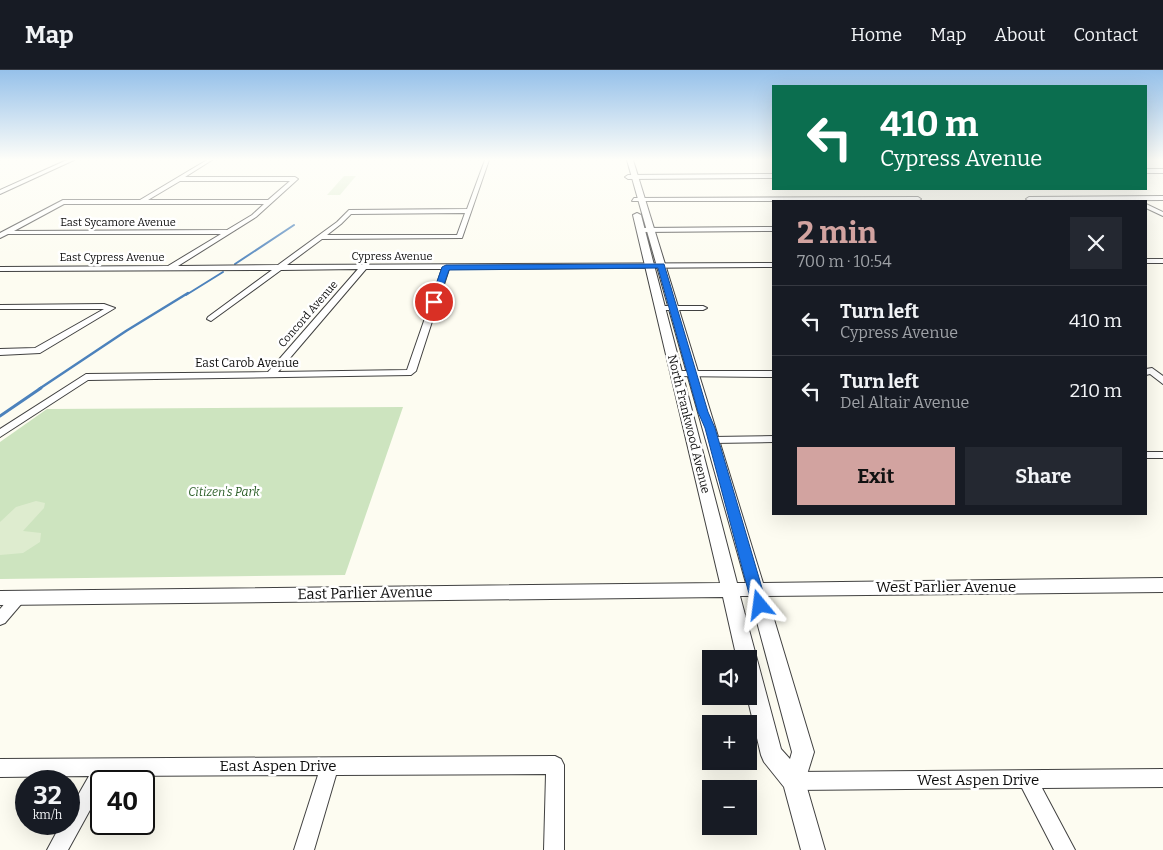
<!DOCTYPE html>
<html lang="en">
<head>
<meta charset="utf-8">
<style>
  body { margin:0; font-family:Bitter,serif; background:#242831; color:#f1f3f6; height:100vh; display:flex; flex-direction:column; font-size:19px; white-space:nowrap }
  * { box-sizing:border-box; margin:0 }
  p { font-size:16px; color:#9ea1a6 }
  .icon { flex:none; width:28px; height:28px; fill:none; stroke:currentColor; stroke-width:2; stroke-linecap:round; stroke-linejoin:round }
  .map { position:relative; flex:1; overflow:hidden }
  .sheet { position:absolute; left:772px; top:130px; width:375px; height:315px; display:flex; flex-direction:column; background:#171b24; border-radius:0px; box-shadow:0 5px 20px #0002 }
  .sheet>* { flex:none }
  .top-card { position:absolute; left:772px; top:15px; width:375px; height:105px; border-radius:0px; box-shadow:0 5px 20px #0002; background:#0b6e4f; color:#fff; overflow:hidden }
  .buttons { position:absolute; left:702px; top:580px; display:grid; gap:10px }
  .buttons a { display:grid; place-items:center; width:55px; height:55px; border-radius:0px; background:#171b24; box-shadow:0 5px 20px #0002; font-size:25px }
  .speed { position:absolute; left:15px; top:700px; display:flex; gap:10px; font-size:25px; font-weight:700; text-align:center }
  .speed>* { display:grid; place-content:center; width:65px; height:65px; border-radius:50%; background:#171b24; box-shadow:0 5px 20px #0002; line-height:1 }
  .speed small { font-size:12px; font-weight:400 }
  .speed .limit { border:2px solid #111; border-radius:8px; background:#fff; color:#111 }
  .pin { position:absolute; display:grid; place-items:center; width:42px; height:42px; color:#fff; margin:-21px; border:2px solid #fff; border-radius:50%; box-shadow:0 1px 5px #0007 }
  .me { position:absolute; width:55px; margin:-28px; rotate:344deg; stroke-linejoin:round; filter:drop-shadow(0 0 4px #0008) }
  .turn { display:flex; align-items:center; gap:18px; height:105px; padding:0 25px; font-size:22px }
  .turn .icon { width:65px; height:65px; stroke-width:2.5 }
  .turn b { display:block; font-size:35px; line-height:42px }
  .round { display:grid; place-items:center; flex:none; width:52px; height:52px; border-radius:0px; background:#242831 }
  .head { display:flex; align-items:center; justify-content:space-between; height:85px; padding:0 25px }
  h1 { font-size:30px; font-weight:700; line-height:38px; color:#d2a3a0 }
  .action { display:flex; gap:10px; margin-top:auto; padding:10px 25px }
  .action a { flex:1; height:58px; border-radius:0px; background:#d2a3a0; color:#111; font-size:20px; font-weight:700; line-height:58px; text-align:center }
  .action a+a { background:#242831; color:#f1f3f6 }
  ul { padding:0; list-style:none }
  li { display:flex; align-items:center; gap:15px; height:70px; padding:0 25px; border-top:1px solid #363941 }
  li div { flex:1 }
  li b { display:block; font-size:19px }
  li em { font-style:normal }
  header { display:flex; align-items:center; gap:30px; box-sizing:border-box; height:70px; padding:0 25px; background:#171b24; border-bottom:1px solid #363941 }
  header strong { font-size:24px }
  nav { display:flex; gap:28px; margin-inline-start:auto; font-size:18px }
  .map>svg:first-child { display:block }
</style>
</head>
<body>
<header>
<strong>Map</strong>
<nav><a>Home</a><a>Map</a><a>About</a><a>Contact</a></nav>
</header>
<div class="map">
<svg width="1163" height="780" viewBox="0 0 1163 780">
  <rect width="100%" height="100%" fill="#fdfcf1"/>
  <!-- green -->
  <path fill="#cde4bf" d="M403,337l-58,168 -345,4v-137l47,-33z"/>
  <!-- pitch -->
  <g fill="#deeccf">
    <path d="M344,106h12l-16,19h-13z"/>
    <path d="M36,431l9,2 -1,5 -21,23 18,2 -1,9 -17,11 -23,2v-33l16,-15z"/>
  </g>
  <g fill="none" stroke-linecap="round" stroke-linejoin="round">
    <!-- stream-far2 -->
    <g stroke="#4c82bc" stroke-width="2">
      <path d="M235,194l59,-39"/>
      <path d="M186,225l37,-23"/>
    </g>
    <!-- stream-far1 -->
    <path stroke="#4c82bc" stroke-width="2.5" d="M39,319l87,-58 62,-38"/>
    <!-- stream -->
    <path stroke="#4c82bc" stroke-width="3" d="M0,346l41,-28"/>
    <defs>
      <g id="minor">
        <path d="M207,90h5l-27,17h110l3,2 -42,38 -78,49 100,-1 59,-43 12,-12 118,-1 18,-49h4l-27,78 -140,1 -35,26 487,-2v4l-325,2 -33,102 -5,4 -323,5 -88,57v-8l86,-55 182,-2 90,-103 -77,1 -70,51 -4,-2 1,-2 64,-47 -272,1v-4l168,-1 53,-32h-213l-8,4v-5l63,-33h77zM180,111h110l-22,19h-120zM64,134h200l-12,11 -25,15 -213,1zM465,143l-8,22h-130l14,-11 10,-10zM366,199h76l-35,101 -129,2z"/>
        <rect x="1146" y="99" width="17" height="4"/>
        <path d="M774,104v4l-146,1 -3,-2 3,-2z"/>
        <path d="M1163,126v4l-134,1 -3,-2 3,-2z"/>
        <path d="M634,128l284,-1 3,2 -3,2h-286z"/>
        <path d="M1146,134l17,8v4l-17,-8z"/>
        <path d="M774,157v4l-133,1 -3,-2 3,-2z"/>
        <rect x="1146" y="189" width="17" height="4"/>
        <path d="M104,234l11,4 -75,45 -40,2v-6l35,-1 69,-39h-104v-4z"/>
        <path d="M657,236h46l4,2 -4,2h-43l-4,-2z"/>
        <path d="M1152,298l11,8v8l-13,-10 -4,1v-6z"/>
        <path d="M677,301h97v6l-100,-1 -2,-2z"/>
        <path d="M774,366v6l-61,1 -5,-3 5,-3z"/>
        <rect x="1146" y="382" width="17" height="6"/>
        <path d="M18,522l5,2 2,4 -2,4 -18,21 -5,2v-16l13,-15z"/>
        <path d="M555,686l6,3 3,6v85h-20l2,-76 -210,1 -22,75h-20l24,-75 -209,1 -3,5h-5v9l-33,60h-21l14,-26h8v-13l20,-35 -89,1v-18z"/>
        <path d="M1163,699v18l-121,1 33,62h-21l-32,-62 -228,2 -6,-3 -3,-6 3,-6 6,-3z"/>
      </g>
      <g id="tertiary">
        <path d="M67,90h7l-74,34v-4z"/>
        <path d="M627,90h6l130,423 400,-5v14l-396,4 47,156 -9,29 20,69h-24l-17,-63 -20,-25 -3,-7 -14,-59h2v-37h-12l-14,-62 -723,8v-14l720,-8 -87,-368 4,-2 4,2 96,368h9zM740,526h10l42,156 -2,7 -9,-10z"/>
      </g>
    </defs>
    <!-- minor casing -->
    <use href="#minor" stroke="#414141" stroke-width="2"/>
    <!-- tertiary casing -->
    <use href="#tertiary" stroke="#414141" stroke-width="2"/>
    <!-- minor -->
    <use href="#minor" fill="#fff" fill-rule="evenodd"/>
    <!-- tertiary -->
    <use href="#tertiary" fill="#fff" fill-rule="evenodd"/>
  </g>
  <!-- sky -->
  <linearGradient id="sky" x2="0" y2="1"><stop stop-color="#96c1ea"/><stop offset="0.45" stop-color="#fefef9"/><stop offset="1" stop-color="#fefef9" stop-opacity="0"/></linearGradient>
  <rect width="1163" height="199" fill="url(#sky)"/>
  <!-- route -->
  <path fill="#1a73e8" stroke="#114b97" d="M664,194l44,148 7,16 52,177 -2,4 -5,2 -6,-2 -2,-4 -47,-177 -7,-16 -40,-144 -209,2 -11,32 -4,2 -4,-2 12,-35 4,-2z"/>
  <g text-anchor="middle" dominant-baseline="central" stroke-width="5" stroke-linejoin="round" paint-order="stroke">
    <!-- far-street labels -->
    <g font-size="11" fill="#0e0e0e" stroke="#fff">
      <text x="118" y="152">East Sycamore Avenue</text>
      <text x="392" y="186">Cypress Avenue</text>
      <text x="112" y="187">East Cypress Avenue</text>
      <text transform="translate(308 244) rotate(-49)">Concord Avenue</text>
    </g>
    <!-- street labels -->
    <g font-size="12" fill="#0e0e0e" stroke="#fff">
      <text x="247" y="293">East Carob Avenue</text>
      <text transform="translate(689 354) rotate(76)">North Frankwood Avenue</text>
    </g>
    <!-- park labels -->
    <g font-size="12" font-style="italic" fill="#2b5e27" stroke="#fff">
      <text x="224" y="422">Citizen's Park</text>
    </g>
    <!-- near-street labels -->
    <g font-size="15" fill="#0e0e0e" stroke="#fff">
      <text x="946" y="517">West Parlier Avenue</text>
      <text transform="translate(365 523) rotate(-1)">East Parlier Avenue</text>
      <text x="278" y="696">East Aspen Drive</text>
      <text x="978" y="710">West Aspen Drive</text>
    </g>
  </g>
</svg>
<div class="buttons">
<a><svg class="icon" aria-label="sound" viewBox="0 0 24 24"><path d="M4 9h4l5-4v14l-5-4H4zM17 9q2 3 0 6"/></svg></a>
<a>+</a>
<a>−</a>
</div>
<div class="speed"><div>32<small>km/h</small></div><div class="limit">40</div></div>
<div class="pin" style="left:434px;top:232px;background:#d93025"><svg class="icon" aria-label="arrive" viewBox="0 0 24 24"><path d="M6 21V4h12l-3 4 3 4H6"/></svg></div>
<svg class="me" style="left:760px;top:535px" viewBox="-20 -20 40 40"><path d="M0-17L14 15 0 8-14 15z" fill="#1a73e8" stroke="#fff" stroke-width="4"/></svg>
<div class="top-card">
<div class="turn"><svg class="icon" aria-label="left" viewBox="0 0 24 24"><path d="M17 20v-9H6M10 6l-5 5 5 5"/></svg><div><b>410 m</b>Cypress Avenue</div></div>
</div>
<section class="sheet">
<div class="head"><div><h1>2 min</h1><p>700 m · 10:54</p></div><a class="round"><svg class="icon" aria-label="close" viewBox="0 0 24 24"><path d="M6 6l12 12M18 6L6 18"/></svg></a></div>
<ul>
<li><svg class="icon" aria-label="left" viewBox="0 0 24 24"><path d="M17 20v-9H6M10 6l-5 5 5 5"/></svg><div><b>Turn left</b><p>Cypress Avenue</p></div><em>410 m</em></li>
<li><svg class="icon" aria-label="left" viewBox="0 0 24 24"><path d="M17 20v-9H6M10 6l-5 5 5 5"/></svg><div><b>Turn left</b><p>Del Altair Avenue</p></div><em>210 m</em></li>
</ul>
<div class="action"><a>Exit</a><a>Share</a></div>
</section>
</div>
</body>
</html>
